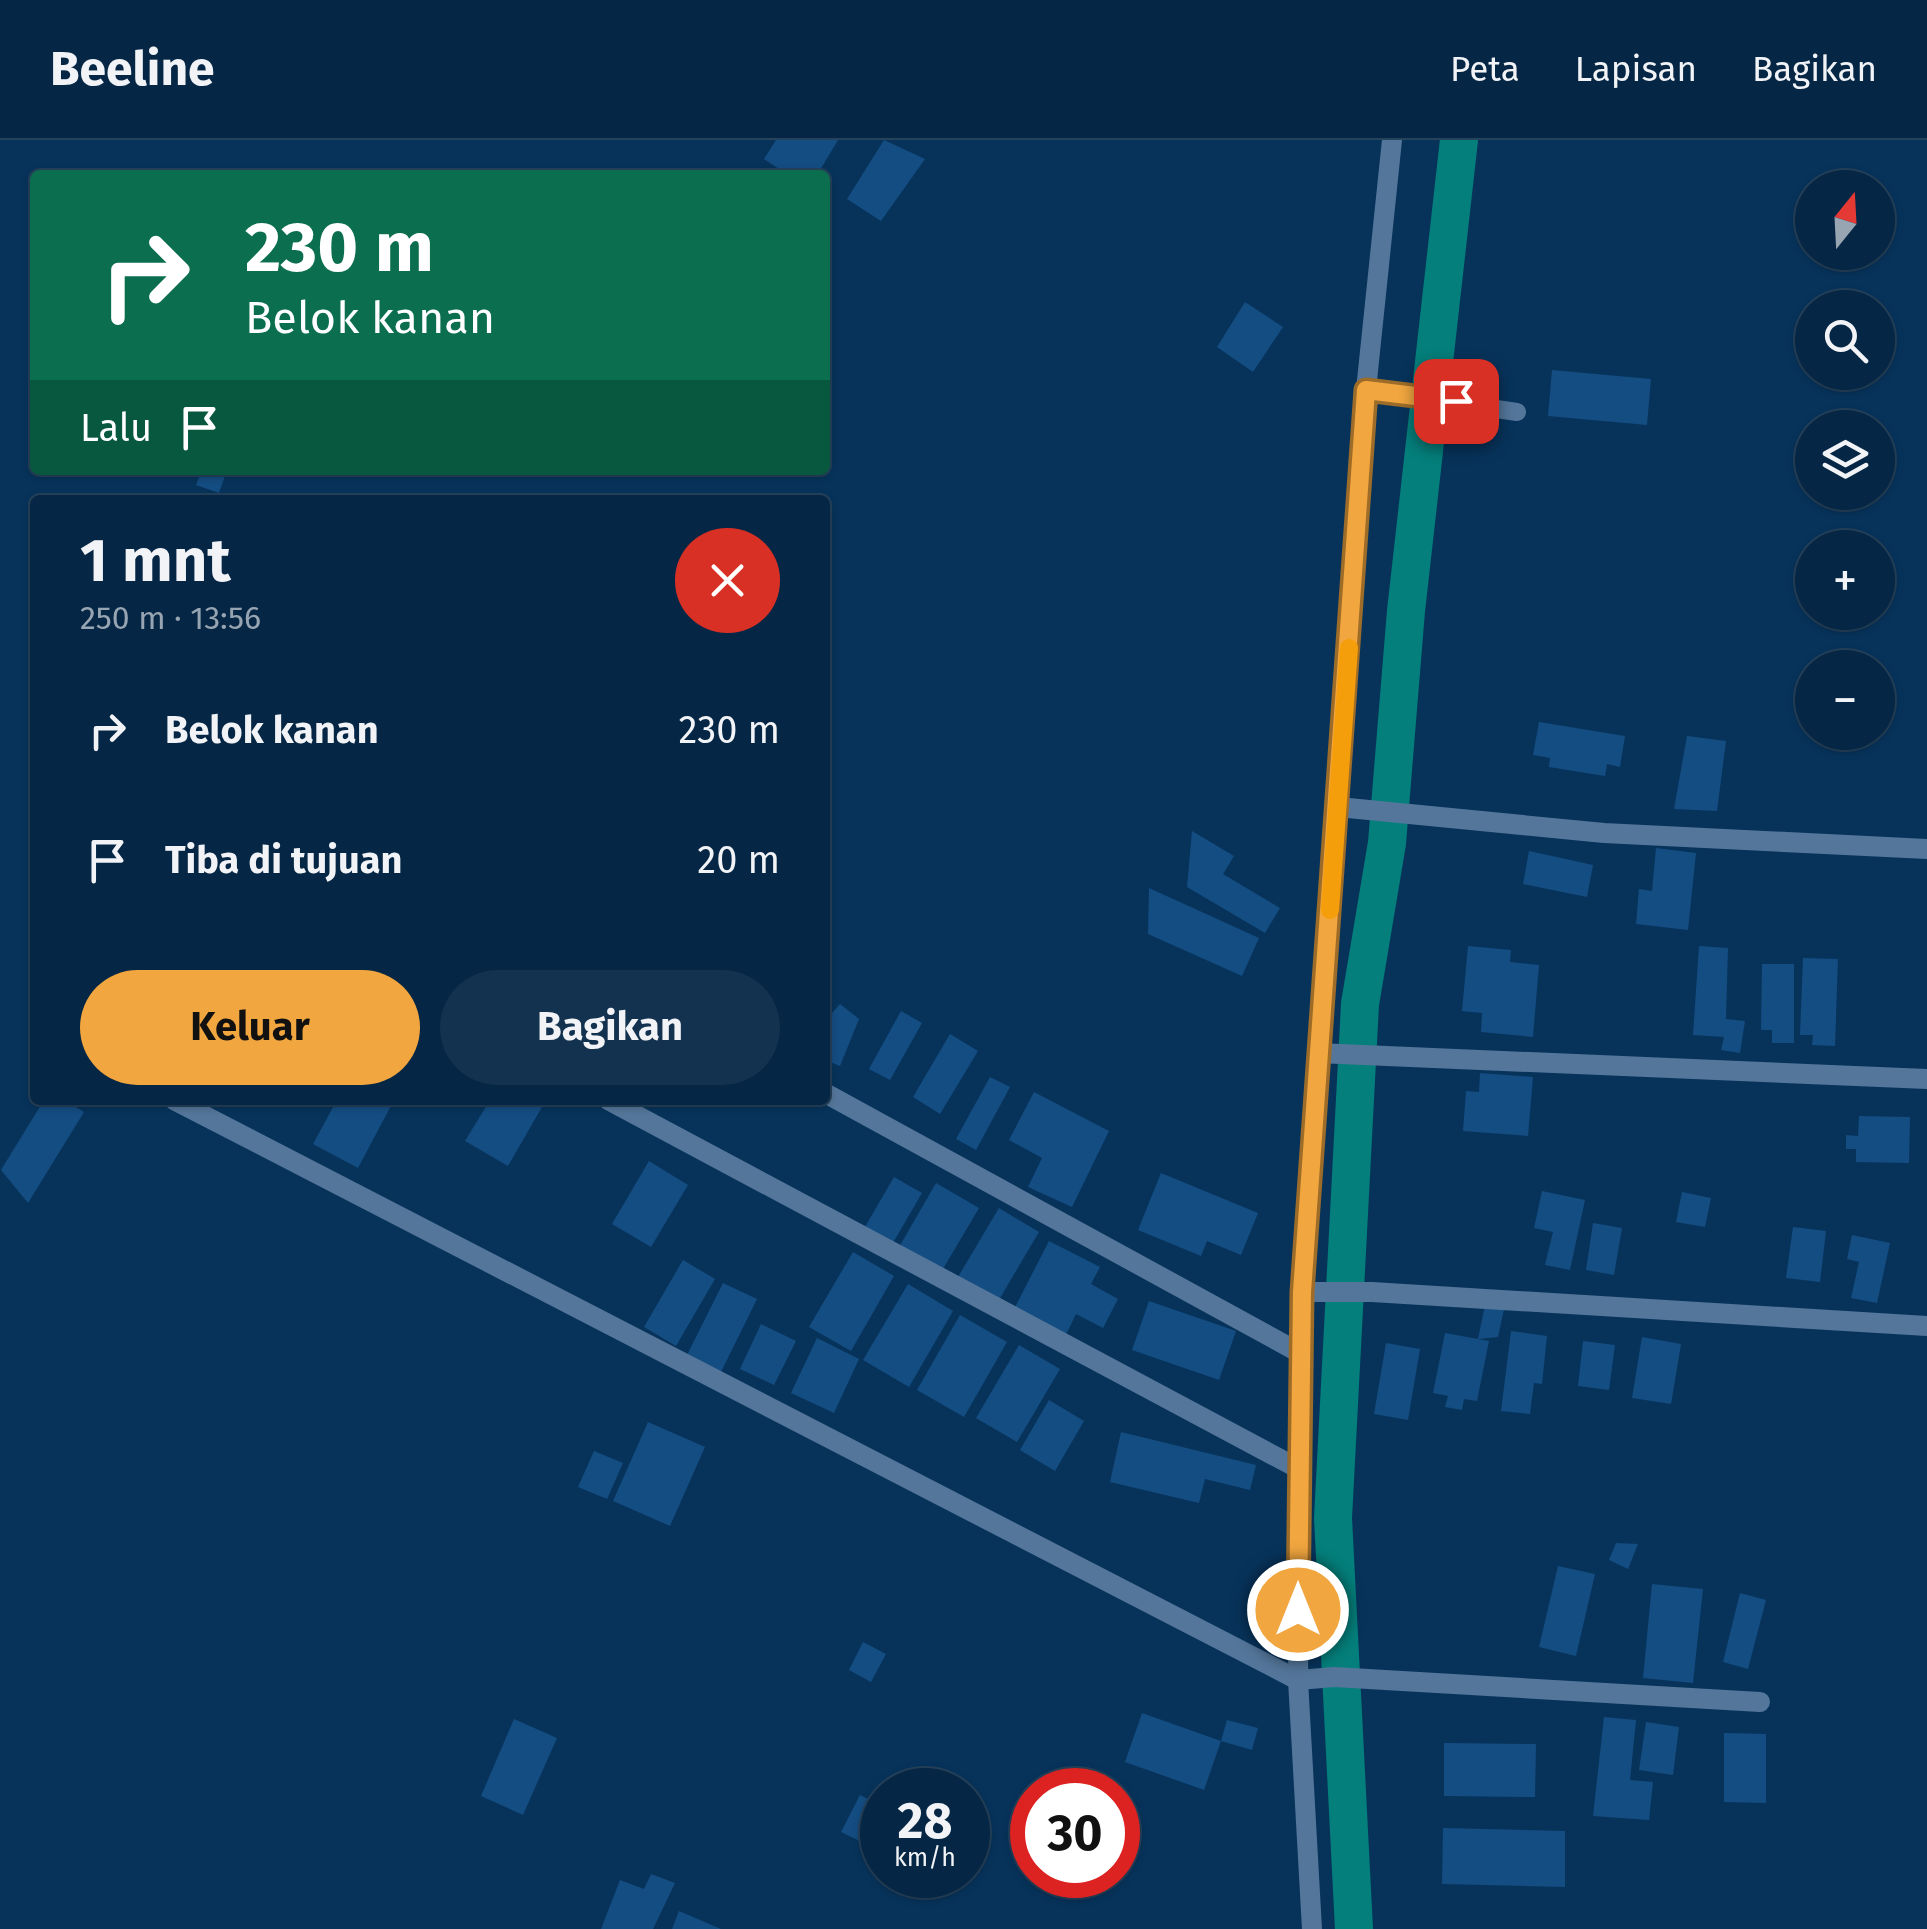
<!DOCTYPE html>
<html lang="id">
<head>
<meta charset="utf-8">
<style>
  body { margin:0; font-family:"Fira Sans",sans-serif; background:#13324f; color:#f1f3f6; height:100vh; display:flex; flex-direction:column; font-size:38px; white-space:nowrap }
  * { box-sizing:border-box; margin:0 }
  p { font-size:32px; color:#97a5b2 }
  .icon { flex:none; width:55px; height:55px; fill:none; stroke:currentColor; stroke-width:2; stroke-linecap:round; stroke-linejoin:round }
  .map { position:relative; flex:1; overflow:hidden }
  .details { position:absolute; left:30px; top:355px; width:800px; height:610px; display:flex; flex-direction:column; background:#052644; border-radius:10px; box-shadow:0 2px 8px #0004,0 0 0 2px #26435d }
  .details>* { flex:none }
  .guide { position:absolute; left:30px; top:30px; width:800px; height:305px; border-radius:10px; box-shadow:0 2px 8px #0004,0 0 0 2px #26435d; background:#0b6e4f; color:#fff; overflow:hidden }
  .needle { width:65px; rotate:18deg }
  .fabs { position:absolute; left:1795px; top:30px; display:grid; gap:20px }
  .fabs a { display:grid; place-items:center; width:100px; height:100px; border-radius:50%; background:#052644; box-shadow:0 2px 8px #0004,0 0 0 2px #26435d; font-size:50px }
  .speed { position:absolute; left:860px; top:1628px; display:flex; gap:20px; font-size:50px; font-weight:700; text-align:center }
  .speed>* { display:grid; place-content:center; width:130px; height:130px; border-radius:50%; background:#052644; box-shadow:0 2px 8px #0004,0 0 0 2px #26435d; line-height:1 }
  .speed small { font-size:25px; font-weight:400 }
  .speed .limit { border:15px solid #d22; background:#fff; color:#111 }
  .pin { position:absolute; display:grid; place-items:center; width:85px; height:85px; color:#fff; margin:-42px; border-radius:20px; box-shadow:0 5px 15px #0006 }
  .me { position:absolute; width:110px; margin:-55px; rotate:0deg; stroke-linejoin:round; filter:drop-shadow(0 0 8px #0008) }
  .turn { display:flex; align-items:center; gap:35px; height:210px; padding:0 50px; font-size:45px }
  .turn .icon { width:130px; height:130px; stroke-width:2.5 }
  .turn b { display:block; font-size:70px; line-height:85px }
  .then { display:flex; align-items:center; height:95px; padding:0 50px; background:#0003; gap:20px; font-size:38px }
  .round { display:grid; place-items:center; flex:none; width:105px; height:105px; border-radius:52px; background:#13324f }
  .headline { display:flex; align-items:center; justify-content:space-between; height:170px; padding:0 50px }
  h1 { font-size:60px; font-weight:700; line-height:75px }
  .primary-button { display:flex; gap:20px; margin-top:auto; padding:20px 50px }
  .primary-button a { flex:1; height:115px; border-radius:60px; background:#f1a63f; color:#111; font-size:40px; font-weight:700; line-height:115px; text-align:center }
  .primary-button a+a { background:#13324f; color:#f1f3f6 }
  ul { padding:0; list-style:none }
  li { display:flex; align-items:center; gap:30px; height:130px; padding:0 50px }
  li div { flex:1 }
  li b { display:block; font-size:38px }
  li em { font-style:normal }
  header { display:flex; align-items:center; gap:60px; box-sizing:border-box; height:140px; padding:0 50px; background:#052644; border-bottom:2px solid #26435d }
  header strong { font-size:48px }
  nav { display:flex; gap:55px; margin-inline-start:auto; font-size:35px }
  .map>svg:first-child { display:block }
</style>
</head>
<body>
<header>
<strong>Beeline</strong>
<nav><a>Peta</a><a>Lapisan</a><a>Bagikan</a></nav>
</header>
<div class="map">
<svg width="1927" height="1789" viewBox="0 0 1927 1789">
  <rect width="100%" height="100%" fill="#07335b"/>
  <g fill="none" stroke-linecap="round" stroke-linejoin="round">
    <!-- canal -->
    <path stroke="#047f7b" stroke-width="38" d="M1354,1789l-21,-411 27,-514 27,-161 19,-232 53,-471"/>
  </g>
  <!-- building -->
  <g fill="#144d82">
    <path d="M776,0h62l-21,35h-29l-24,-16z"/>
    <path d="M884,0l41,19 -44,62 -34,-22z"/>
    <path d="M1245,162l38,25 -30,45 -36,-25z"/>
    <path d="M1552,230l99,9 -4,46 -99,-9z"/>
    <path d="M202,330l24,3 -7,20 -23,-8z"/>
    <path d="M1539,582l86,14 -5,31 -13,-3 -2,12 -56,-9 1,-9 -17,-3z"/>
    <path d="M1687,596l39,5 -9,70 -43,-2z"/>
    <path d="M1192,691l42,25 -11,18 57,34 -15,25 -78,-46z"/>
    <path d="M1656,708l40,5 -8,77 -52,-6 3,-35 13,2z"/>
    <path d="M1529,711l64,14 -6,32 -64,-13z"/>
    <path d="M1149,748l110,50 -17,38 -94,-42z"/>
    <path d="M1468,806l43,4 -1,12 29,3 -6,72 -52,-5 1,-19 -20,-2z"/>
    <path d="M1699,806l29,2 -2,71 19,2 -5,32 -19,-3 3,-13 -31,-2z"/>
    <path d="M1803,818l35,1 -3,87 -23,-1 1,-10h-13z"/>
    <path d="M1762,824h32v79h-22v-13h-11z"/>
    <path d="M840,864l19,15 -19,47 -15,-6v-39z"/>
    <path d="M901,871l21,12 -32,57 -21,-11z"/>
    <path d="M950,894l28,17 -38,63 -27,-17z"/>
    <path d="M1480,933l53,4 -5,59 -65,-5 3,-40 13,1z"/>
    <path d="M990,937l20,10 -34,63 -20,-11z"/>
    <path d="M1034,952l75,39 -37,76 -44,-20 14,-29 -33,-18z"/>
    <path d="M44,960h20l20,12 -56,91 -27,-33z"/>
    <path d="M337,960h57l-36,68 -45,-24z"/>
    <path d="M490,960h56l-38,66 -43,-25z"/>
    <path d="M1859,976l51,1 -1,46 -53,-1v-13h-10v-14l12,1z"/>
    <path d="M649,1021l39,24 -37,62 -39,-23z"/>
    <path d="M1161,1033l97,40 -17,42 -34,-14 -6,15 -63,-26z"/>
    <path d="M894,1037l28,16 -32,55 -28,-16z"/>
    <path d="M936,1043l43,25 -39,66 -42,-25z"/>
    <path d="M1542,1051l43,9 -15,70 -25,-5 8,-33 -19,-4z"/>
    <path d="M1682,1052l29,6 -6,29 -29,-5z"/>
    <path d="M999,1068l40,24 -43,73 -41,-23z"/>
    <path d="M1593,1083l29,5 -8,47 -28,-5z"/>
    <path d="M1793,1087l33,4 -6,51 -34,-4z"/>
    <path d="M1852,1095l38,8 -13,60 -26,-5 8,-36 -12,-3z"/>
    <path d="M1049,1101l51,26 -9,17 27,15 -15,29 -27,-14 -13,27 -52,-26z"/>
    <path d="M853,1112l41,24 -43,75 -42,-24z"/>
    <path d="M683,1120l32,19 -39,67 -32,-19z"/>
    <path d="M723,1143l34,16 -36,73 -34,-17z"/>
    <path d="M908,1144l45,27 -44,76 -46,-27z"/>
    <path d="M1149,1161l87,30 -17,49 -87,-30z"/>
    <path d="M1485,1165l19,4 -6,28 -20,2z"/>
    <path d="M960,1175l47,27 -43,75 -47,-27z"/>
    <path d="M761,1184l35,17 -22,44 -34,-16z"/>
    <path d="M1511,1191l36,5 -5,48 -8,-1 -4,31 -29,-3z"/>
    <path d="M1445,1193l44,8 -12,60 -13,-2 -2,11 -17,-3 3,-11 -15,-3z"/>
    <path d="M1642,1197l39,7 -10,60 -39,-6z"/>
    <path d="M817,1198l42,21 -25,54 -43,-20z"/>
    <path d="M1583,1201l32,4 -6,45 -31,-4z"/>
    <path d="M1386,1203l34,6 -12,71 -34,-6z"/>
    <path d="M1019,1205l41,24 -43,73 -41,-24z"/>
    <path d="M1049,1260l35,21 -29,50 -35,-21z"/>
    <path d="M648,1282l57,25 -35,79 -57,-25z"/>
    <path d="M1121,1292l135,33 -6,25 -45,-11 -6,24 -89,-21z"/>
    <path d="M594,1311l29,12 -16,36 -29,-12z"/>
    <path d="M1616,1403l22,1 -10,25 -19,-9z"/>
    <path d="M1558,1426l37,8 -19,82 -37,-9z"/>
    <path d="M1652,1444l51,5 -10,94 -50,-5z"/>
    <path d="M1740,1453l26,7 -18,69 -25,-7z"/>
    <path d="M863,1502l23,12 -15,28 -22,-12z"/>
    <path d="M1142,1573l79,28 6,-21 31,8 -6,22 -31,-9 -17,49 -79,-28z"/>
    <path d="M1604,1577l32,3 -6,60 23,2 -4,38 -56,-4z"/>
    <path d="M514,1579l43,19 -34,77 -42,-19z"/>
    <path d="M1646,1582l33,5 -6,48 -34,-5z"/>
    <path d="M1724,1593l42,1v69l-42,-1z"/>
    <path d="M1444,1603l92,1 -1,53 -91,-1z"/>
    <path d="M860,1655l22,11v15l-12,25 -29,-14z"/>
    <path d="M1443,1688l122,3v56l-123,-3z"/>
    <path d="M651,1734l24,9 -22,46h-52l19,-49 24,9z"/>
    <path d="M679,1771l42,18h-49z"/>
  </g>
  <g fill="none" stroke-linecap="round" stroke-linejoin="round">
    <!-- service -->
    <path stroke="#54769a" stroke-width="18" d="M1366,250l151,22"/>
    <!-- minor -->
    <g stroke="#54769a" stroke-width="20">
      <path d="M1338,667l266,26 323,16"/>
      <path d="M1317,913l610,26"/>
      <path d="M825,953l475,260"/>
      <path d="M174,960l1124,580 36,-3 426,25"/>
      <path d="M608,960l691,369"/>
      <path d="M1302,1152h70l555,34"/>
      <path d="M1312,1789l-14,-249 4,-388 64,-902 26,-250"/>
    </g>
  </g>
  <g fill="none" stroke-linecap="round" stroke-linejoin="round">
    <defs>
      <path id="route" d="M1298,1470l4,-318 64,-902 90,11"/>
    </defs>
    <!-- route casing -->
    <use href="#route" stroke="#9d6c29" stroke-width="25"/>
    <!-- route -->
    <use href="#route" stroke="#f1a63f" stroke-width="18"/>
    <!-- slow -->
    <path stroke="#f59e0b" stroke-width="18" d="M1330,770l19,-262"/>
  </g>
</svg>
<div class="fabs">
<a><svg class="needle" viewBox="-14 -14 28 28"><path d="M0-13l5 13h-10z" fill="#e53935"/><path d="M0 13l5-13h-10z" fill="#97a5b2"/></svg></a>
<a><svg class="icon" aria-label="search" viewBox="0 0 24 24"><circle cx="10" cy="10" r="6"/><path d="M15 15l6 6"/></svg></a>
<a><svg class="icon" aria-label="layers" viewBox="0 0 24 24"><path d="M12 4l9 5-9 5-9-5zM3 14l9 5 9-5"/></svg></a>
<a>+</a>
<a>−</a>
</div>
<div class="speed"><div>28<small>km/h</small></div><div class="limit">30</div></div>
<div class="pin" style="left:1456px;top:261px;background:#d93025"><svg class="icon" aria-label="arrive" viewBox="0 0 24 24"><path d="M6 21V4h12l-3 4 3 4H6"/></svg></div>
<svg class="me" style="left:1298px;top:1470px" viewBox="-20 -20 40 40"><circle r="17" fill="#f1a63f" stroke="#fff" stroke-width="3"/><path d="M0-11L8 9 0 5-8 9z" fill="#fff"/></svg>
<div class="guide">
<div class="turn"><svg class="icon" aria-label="right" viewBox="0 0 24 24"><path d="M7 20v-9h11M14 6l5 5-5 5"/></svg><div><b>230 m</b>Belok kanan</div></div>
<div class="then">Lalu<svg class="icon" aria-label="arrive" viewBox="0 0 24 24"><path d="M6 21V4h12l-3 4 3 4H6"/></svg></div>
</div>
<section class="details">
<div class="headline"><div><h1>1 mnt</h1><p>250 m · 13:56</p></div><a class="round" style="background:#d93025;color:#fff"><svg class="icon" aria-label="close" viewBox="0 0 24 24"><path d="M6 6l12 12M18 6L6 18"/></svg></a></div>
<ul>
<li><svg class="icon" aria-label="right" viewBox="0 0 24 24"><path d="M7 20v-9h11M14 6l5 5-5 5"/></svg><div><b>Belok kanan</b></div><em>230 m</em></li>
<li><svg class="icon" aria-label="arrive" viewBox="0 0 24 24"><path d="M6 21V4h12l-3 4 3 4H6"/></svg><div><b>Tiba di tujuan</b></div><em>20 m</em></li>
</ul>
<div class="primary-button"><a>Keluar</a><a>Bagikan</a></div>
</section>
</div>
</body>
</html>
